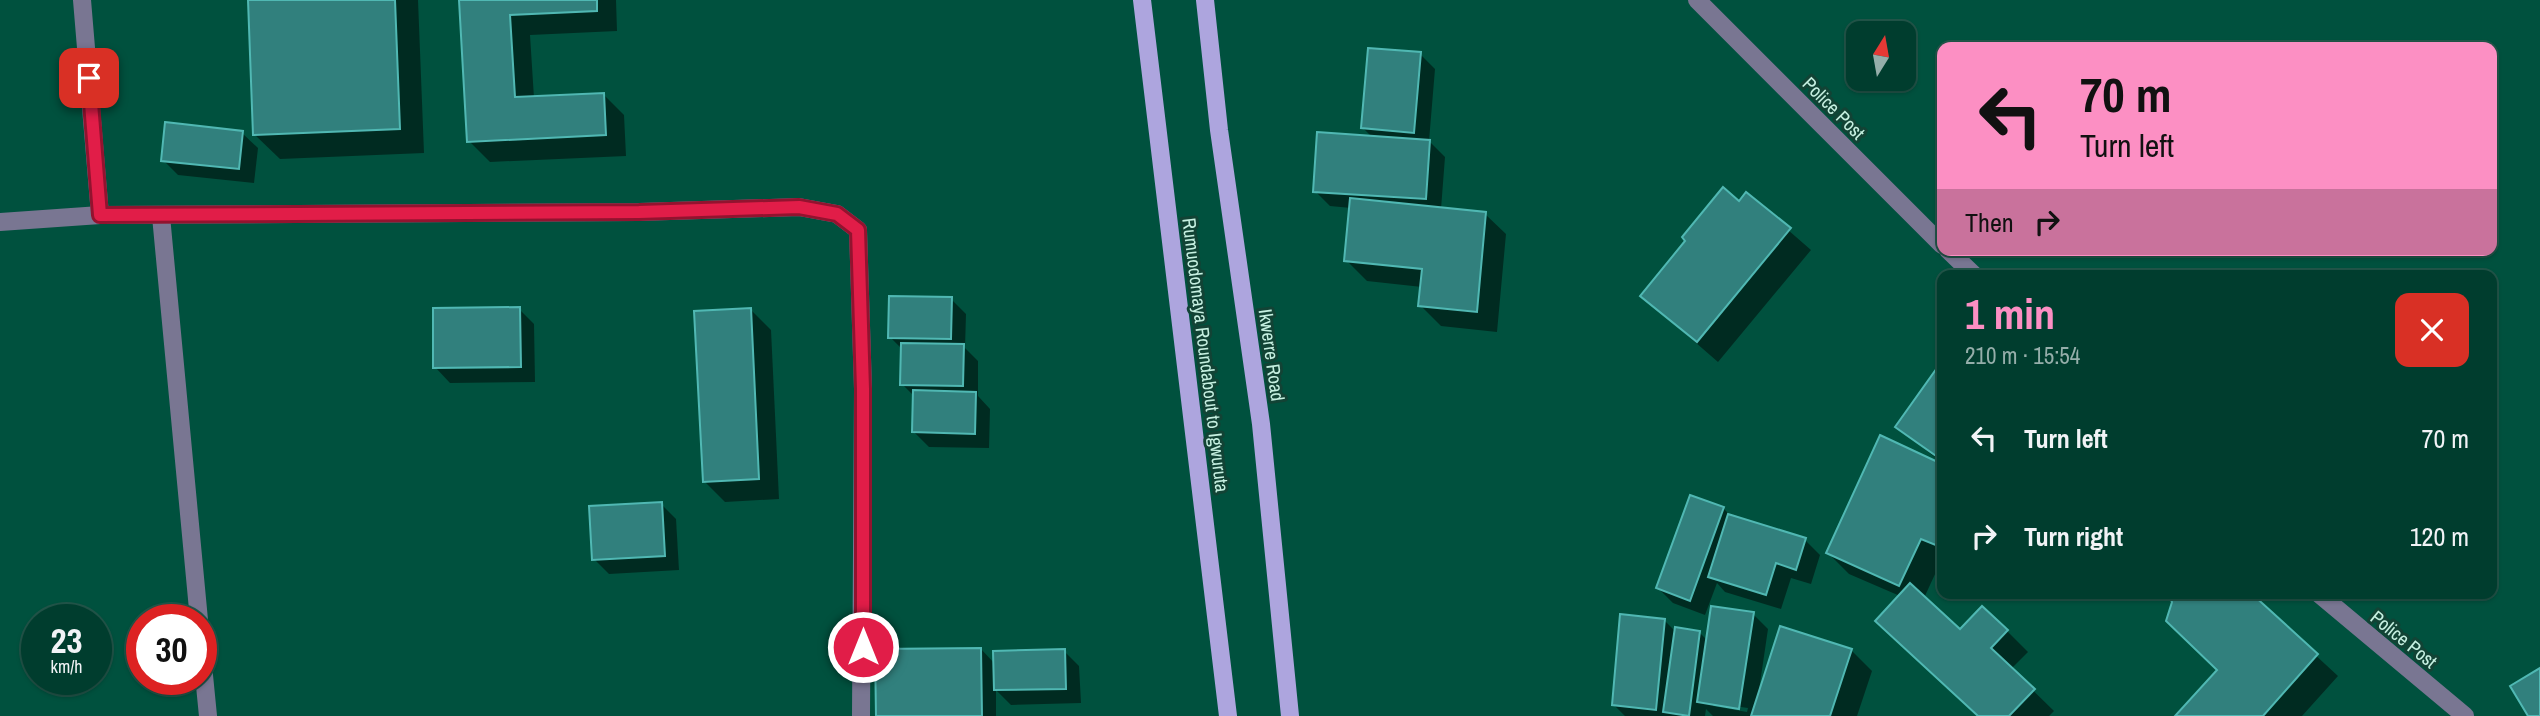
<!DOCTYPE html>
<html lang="en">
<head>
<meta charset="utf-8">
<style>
  body { margin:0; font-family:"Archivo Narrow",sans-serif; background:#0e483a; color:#f1f3f6; height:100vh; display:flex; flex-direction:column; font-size:26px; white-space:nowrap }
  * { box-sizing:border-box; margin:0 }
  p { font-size:23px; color:#95aeaa }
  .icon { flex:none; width:38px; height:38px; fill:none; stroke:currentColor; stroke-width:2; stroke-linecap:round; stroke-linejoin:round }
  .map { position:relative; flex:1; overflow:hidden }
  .side { position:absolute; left:1937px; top:270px; width:560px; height:329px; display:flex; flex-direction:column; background:#003d2e; border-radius:14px; box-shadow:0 2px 5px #0004,0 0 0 2px #22564a }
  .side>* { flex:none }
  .top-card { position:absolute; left:1937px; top:42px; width:560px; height:214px; border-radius:14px; box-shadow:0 2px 5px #0004,0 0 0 2px #22564a; background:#fc8fc3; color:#111; overflow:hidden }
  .needle { width:46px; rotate:11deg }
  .tools { position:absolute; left:1846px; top:21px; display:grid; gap:14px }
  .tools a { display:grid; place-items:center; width:70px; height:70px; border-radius:14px; background:#003d2e; box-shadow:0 2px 5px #0004,0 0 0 2px #22564a; font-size:35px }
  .speed { position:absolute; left:21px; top:604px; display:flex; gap:14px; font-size:35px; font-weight:700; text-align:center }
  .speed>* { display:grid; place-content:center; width:91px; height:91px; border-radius:50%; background:#003d2e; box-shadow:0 2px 5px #0004,0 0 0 2px #22564a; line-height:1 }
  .speed small { font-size:18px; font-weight:400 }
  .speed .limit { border:10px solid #d22; background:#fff; color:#111 }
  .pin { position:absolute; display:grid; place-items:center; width:60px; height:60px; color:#fff; margin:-30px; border-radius:14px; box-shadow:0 4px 10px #0006 }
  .me { position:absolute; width:77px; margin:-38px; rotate:0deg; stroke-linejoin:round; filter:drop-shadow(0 0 5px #0008) }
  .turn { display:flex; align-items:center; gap:24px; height:147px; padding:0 28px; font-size:32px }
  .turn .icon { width:91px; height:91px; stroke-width:2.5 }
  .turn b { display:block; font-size:49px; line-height:60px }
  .then { display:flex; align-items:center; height:66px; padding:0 28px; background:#0003; gap:14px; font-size:26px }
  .round { display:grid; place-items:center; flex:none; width:74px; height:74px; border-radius:14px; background:#0e483a }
  .overview { display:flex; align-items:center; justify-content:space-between; height:119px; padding:0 28px }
  h1 { font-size:42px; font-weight:800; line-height:52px; color:#fc8fc3 }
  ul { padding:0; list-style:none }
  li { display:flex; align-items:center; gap:21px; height:98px; padding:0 28px }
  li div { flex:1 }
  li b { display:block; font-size:26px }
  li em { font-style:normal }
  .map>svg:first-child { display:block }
</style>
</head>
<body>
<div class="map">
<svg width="2540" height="716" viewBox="0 0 2540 716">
  <rect width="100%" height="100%" fill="#00513e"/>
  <!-- shadow -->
  <g fill="#0007" fill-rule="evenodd">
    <path d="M249,0h169l6,153 -144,6 -25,-24z"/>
    <path d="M461,0h155l1,31 -87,4 4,63 69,-4 21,21 2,41 -136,6 -21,-21z"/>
    <path d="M1420,54l15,15 -6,72 16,16 -4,52 44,5 21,20 -9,98 -56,-6 -21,-21 2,-18 -55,-6 -21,-21 5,-52 -21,-2 -15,-15 58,-53 -10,-10z"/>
    <path d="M242,133l16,15 -4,35 -76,-8 -15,-15z"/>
    <path d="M1747,194l64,56 -93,112 -76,-66 45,-55 52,-37z"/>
    <path d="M951,299l15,15 -1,34 13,13v35l12,13 -1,39 -60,-1 -15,-15 1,-35 -13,-13 1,-34 -13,-13z"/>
    <path d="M519,309l15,15 1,58 -85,1 -15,-16z"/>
    <path d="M750,309l21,21 8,169 -54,3 -21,-21z"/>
    <path d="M1942,364v99l-45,-36z"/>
    <path d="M1881,438l61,28v93l-18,39 36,34 22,-24 25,23 21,21 -17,17 43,42 -5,5h-71l-78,-120 -51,-22 -21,-21z"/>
    <path d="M661,504l15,15 3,51 -70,4 -15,-15z"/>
    <path d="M1723,508l9,9 73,23 15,15 -9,29 -20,-6 -10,31 -56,-17 -8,-9 -12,32 -32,-12 -15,-15z"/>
    <path d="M2248,593l90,83 -36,40h-125l42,-45 -45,-69z"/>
    <path d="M1753,614l15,15 -9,61 92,-40 21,21 -15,45h-144l-7,-7 -1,7h-80l-11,-11 50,-85 12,12h23l9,9zM1713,703l35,5 -1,4 -34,-6z"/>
    <path d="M981,649l14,15 69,-13 15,15 2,37 -70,2 -15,-15v26h-118z"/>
  </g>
  <!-- building -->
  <g fill="#31807d" stroke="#50b8b3" stroke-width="2">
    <path d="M248,0h147l5,129 -147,6z"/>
    <path d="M459,0h138v11l-87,4 5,82 89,-4 2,42 -139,7z"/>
    <path d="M1368,48l53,4 -7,81 -53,-5z"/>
    <path d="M165,122l78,9 -4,38 -78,-8z"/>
    <path d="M1317,132l113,8 -4,59 -113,-7z"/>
    <path d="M1723,187l16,14 7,-9 45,36 -94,114 -57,-46 45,-55 -3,-4z"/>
    <path d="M1350,198l136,14 -9,100 -59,-6 4,-37 -78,-8z"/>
    <path d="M889,296l63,1 -1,42 -63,-1z"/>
    <path d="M520,307l1,60 -88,1v-60z"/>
    <path d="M751,308l8,171 -56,3 -9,-171z"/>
    <path d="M901,343l63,1 -1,42 -63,-1z"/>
    <path d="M1942,361v92l-3,5 -44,-31z"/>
    <path d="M913,390l63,2 -1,42 -63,-2z"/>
    <path d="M1880,435l62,29v30l-4,10 4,2v29l-4,11 -17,-7 -22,47 -73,-33z"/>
    <path d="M1690,495l34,12 -34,94 -34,-13z"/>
    <path d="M662,502l3,54 -73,4 -3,-54z"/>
    <path d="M1728,514l78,24 -10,32 -20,-7 -10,32 -58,-18z"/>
    <path d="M1910,583l50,46 22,-23 26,24 -17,18 44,41 -26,27h-31l-103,-95z"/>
    <path d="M2168,593h83l67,61 -55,62h-88l42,-46 -51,-49 6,-19z"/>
    <path d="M1711,606l43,6 -15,97 -42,-7z"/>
    <path d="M1620,614l45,5 -9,91 -44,-5z"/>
    <path d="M1780,626l72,23 -22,67h-79z"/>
    <path d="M1675,627l25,4 -11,85 -26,-4z"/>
    <path d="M981,648l1,68h-106l-1,-67z"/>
    <path d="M1065,649l1,40 -72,1 -1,-39z"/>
    <path d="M2540,668v48h-12l-18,-30z"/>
  </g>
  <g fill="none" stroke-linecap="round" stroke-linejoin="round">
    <!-- minor -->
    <g stroke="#797692" stroke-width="18">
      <path d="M82,0l18,215 539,-3 160,-5 38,7 21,16 5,159 -2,327"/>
      <path d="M1697,0l245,245"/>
      <path d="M161,216l38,404"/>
      <path d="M0,222l100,-7"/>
      <path d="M1948,250l26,25"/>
      <path d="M2318,593l147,123"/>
      <path d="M201,645l7,71"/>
    </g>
    <!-- major -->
    <g stroke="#ada5de" stroke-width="18">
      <path d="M1142,0l86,716"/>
      <path d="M1205,0l14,130 42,294 29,292"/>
    </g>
  </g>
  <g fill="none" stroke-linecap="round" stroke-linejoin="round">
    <defs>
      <path id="route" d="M89,78l11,137 539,-3 160,-5 38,7 21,16 5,159v258"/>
    </defs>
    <!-- route casing -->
    <use href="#route" stroke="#92132f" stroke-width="18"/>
    <!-- route -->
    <use href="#route" stroke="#e11d48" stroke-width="12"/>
  </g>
  <g text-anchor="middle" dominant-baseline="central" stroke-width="6" stroke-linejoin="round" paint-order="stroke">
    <!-- street labels -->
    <g font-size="19" fill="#c6f0e1" stroke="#124335">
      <text transform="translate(1834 108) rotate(45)">Police Post</text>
      <text transform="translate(1206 355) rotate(83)">Rumuodomaya Roundabout to Igwuruta</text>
      <text transform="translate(1272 355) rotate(82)">Ikwerre Road</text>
      <text transform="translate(2404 639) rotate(39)">Police Post</text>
    </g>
  </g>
</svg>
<div class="tools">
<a><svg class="needle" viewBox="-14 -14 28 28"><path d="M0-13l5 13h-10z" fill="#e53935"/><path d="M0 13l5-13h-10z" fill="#95aeaa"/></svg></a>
</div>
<div class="speed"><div>23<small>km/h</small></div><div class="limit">30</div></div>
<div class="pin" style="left:89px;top:78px;background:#d93025"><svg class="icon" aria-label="arrive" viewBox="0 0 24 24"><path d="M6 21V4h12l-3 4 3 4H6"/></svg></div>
<svg class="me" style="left:863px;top:647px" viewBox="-20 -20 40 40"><circle r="17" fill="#e11d48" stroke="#fff" stroke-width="3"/><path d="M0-11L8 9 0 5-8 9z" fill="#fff"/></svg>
<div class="top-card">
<div class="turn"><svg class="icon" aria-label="left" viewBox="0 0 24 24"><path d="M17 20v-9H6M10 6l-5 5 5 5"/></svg><div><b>70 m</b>Turn left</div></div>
<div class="then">Then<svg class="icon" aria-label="right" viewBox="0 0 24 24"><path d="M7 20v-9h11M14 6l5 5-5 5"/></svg></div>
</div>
<section class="side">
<div class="overview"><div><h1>1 min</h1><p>210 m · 15:54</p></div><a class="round" style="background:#d93025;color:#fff"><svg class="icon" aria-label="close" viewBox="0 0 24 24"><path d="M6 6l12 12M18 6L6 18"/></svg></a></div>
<ul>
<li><svg class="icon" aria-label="left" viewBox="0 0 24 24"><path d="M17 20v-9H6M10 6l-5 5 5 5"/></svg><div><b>Turn left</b></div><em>70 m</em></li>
<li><svg class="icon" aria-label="right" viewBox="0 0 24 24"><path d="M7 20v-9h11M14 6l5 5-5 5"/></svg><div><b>Turn right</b></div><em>120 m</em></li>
</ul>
</section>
</div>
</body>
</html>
